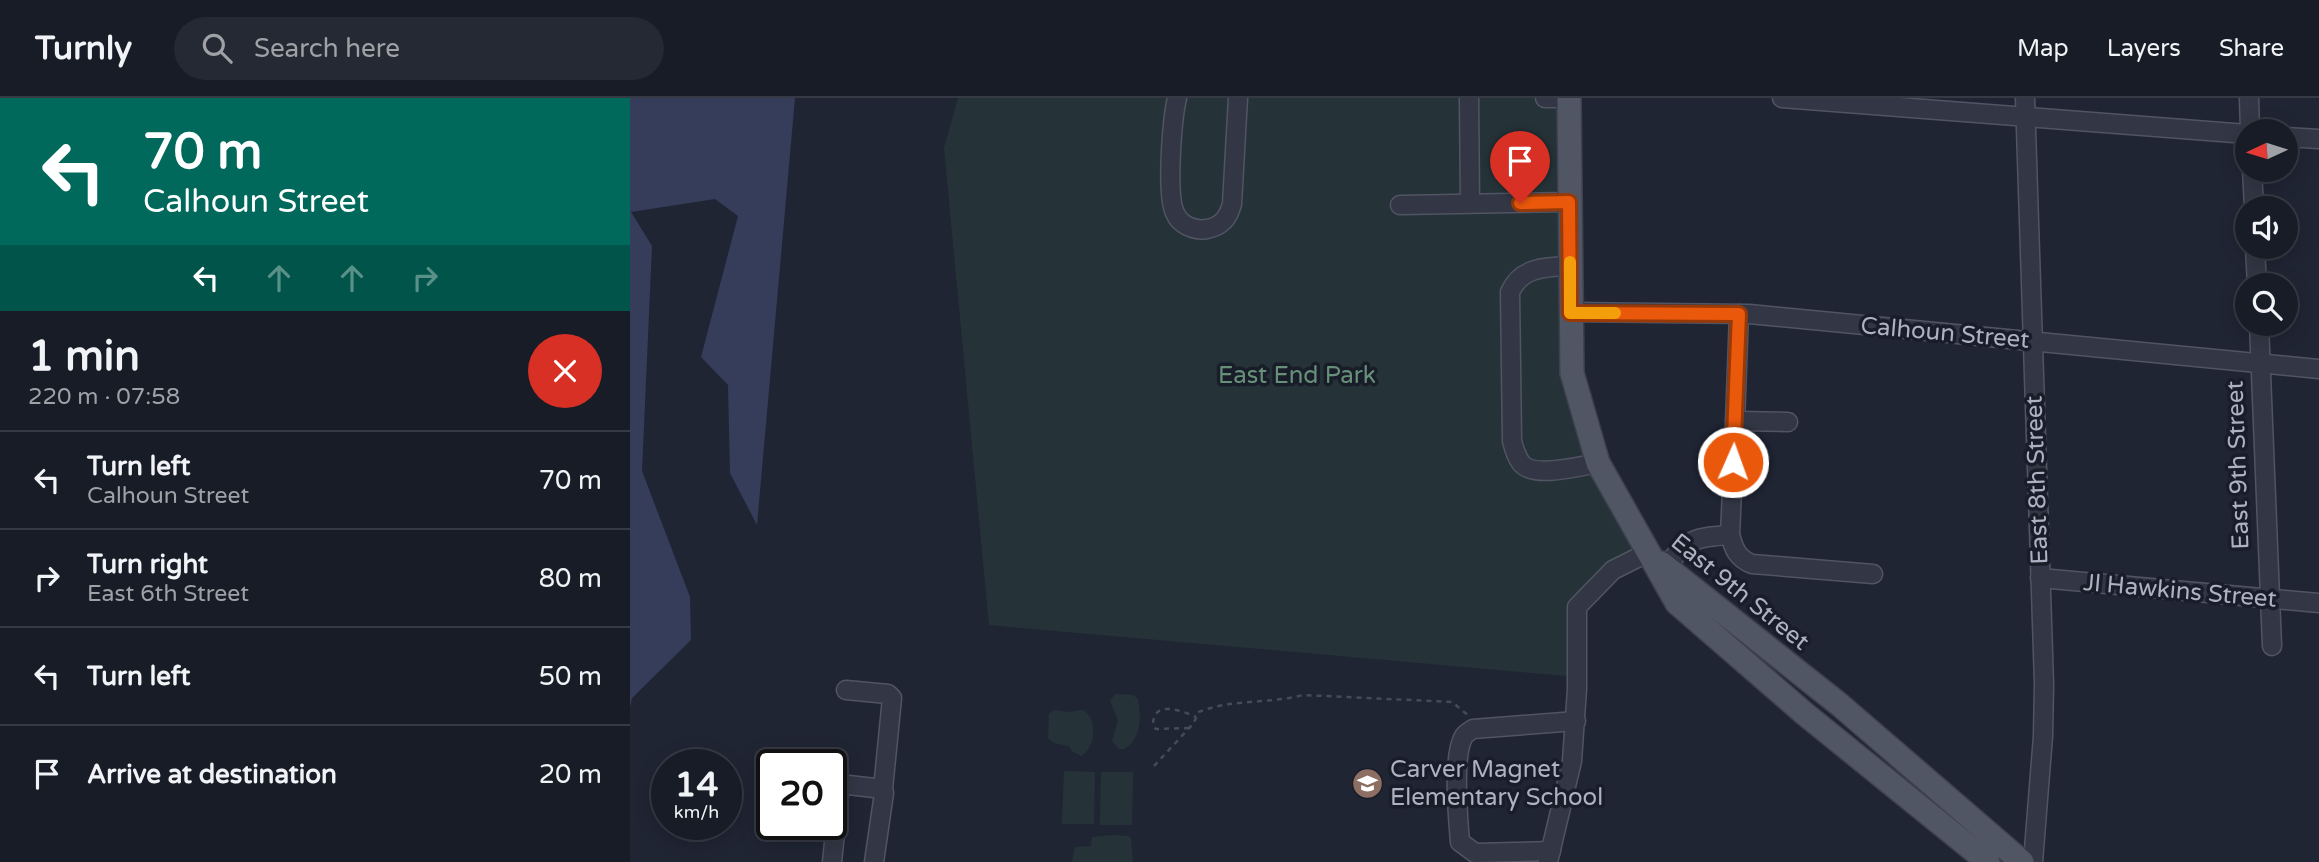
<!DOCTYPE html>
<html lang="en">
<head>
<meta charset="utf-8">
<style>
  body { margin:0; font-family:"Varela Round",sans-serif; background:#252933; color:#f1f3f6; height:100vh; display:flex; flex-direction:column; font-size:26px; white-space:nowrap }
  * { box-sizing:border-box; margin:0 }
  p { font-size:23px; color:#9fa1a7 }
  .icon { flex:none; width:38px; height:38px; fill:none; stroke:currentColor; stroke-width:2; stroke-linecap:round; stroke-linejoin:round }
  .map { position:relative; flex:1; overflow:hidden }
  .side { display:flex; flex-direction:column; background:#181c27; width:630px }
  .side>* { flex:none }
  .hud { background:#00695c; color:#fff; overflow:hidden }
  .needle { width:46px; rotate:266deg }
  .fabs { position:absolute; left:1605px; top:21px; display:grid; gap:14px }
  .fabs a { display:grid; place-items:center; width:63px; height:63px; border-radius:50%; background:#181c27; box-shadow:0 4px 18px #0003,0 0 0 2px #363a44; font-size:35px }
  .speed { position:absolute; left:21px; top:651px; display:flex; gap:14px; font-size:35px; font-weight:700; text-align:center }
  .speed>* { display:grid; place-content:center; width:91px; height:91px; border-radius:50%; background:#181c27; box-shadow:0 4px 18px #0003,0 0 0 2px #363a44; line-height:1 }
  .speed small { font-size:18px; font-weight:400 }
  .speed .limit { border:4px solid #111; border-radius:10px; background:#fff; color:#111 }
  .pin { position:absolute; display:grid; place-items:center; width:60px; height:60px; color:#fff; margin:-72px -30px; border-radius:50% 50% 50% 0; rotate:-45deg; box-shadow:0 0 7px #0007 }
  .pin .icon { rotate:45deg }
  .me { position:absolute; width:77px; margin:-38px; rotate:2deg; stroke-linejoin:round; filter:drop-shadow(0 0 5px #0008) }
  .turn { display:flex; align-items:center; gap:24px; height:147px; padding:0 28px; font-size:32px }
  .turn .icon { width:91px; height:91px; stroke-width:2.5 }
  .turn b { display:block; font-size:49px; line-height:60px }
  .lanes { display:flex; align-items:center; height:66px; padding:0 28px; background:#0003; justify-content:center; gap:35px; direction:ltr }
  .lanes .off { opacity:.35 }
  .round { display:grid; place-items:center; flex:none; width:74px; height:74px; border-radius:37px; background:#252933 }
  .overview { display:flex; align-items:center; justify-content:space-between; height:119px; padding:0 28px }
  h1 { font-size:42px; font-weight:800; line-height:52px }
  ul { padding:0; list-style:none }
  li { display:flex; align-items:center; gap:21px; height:98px; padding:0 28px; border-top:2px solid #363a44 }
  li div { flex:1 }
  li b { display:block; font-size:26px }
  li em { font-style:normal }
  header { display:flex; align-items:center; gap:42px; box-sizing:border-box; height:98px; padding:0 35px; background:#181c27; border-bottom:2px solid #363a44 }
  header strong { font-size:33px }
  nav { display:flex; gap:38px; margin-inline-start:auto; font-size:24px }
  .search { width:490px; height:63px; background:#252933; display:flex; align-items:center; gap:18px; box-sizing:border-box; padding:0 24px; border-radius:38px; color:#9fa1a7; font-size:26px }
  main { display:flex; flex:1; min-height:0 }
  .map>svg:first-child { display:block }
</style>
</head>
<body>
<header>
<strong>Turnly</strong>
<div class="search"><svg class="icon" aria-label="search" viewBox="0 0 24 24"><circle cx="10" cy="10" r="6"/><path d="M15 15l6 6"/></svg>Search here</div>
<nav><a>Map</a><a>Layers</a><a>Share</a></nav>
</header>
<main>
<section class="side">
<div class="hud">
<div class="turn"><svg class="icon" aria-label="left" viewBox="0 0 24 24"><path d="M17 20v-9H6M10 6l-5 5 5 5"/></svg><div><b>70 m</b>Calhoun Street</div></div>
<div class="lanes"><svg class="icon" aria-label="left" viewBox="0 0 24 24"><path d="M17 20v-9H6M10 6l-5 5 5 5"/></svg><svg class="icon off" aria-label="ahead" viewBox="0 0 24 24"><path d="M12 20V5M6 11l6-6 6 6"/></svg><svg class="icon off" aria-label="ahead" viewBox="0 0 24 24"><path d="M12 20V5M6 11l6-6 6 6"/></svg><svg class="icon off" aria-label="right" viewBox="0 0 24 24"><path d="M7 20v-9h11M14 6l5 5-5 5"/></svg></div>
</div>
<div class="overview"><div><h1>1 min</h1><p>220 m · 07:58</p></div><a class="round" style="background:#d93025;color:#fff"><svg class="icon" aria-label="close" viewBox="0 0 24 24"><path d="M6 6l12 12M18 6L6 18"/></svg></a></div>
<ul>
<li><svg class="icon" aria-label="left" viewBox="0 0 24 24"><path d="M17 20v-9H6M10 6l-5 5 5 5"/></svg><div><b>Turn left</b><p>Calhoun Street</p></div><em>70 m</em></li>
<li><svg class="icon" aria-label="right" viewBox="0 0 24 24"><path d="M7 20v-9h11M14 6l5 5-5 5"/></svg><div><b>Turn right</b><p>East 6th Street</p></div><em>80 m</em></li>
<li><svg class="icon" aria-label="left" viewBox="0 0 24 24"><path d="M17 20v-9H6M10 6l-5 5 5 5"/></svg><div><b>Turn left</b></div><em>50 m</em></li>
<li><svg class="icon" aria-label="arrive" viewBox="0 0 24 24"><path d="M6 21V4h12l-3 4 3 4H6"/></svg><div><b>Arrive at destination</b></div><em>20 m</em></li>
</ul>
</section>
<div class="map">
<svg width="1689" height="764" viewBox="0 0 1689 764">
  <rect width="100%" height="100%" fill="#202534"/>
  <!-- green -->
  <g fill="#253338">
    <path d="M328,0h609l15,311 67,143 -72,55v70l-588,-52 -45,-477z"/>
    <path d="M485,596l18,1 5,4c3,18 4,40 -14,50h-5l-7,-8 6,-21 -8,-19z"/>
    <path d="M424,612l15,2 14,-2c15,9 13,37 -2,46l-9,-5 -3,-5 -15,-3 -6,-5 1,-24z"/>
    <path d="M434,673l31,1 -1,52h-32z"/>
    <path d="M471,674h32l-1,53h-32z"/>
    <path d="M483,737l15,1 3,2 2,24h-61l3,-15 16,-1 1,-9z"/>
  </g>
  <!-- water -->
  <path fill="#353d5a" d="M0,0h165l-38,427 -27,-52 -2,-88 -27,-28 37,-141 -23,-17 -84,13 21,34 -10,225 48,126 1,43 -59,58 -2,9z"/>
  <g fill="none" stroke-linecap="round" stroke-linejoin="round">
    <defs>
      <g id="minor">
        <path d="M547,0c-5,22 -11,97 -2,115 5,12 19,18 32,16 15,-3 21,-11 25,-25l6,-106"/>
        <path d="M839,0l1,105"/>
        <path d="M915,0h24"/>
        <path d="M1152,0l465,36"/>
        <path d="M1395,0l19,586 -1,52 -10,126"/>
        <path d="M1619,0l1,33"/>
        <path d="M1656,39l33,2"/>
        <path d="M1622,72l2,38"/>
        <path d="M770,107l169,-3"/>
        <path d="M1625,149l2,38"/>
        <path d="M940,168c-24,1 -49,1 -60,26l2,149c2,8 4,15 9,22 13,16 59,3 77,0"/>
        <path d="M940,214l179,2 570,55"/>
        <path d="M1629,226l13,322"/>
        <path d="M1105,323l4,-107"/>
        <path d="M1158,324l-53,-1 -5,114c4,14 7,23 22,29l121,10"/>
        <path d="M1036,469c21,-28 29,-30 64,-32"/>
        <path d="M1410,480l279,25"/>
        <path d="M216,592l42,4 4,4 -9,91"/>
        <path d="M921,753l-76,2 -15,-11c-2,-24 -8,-87 4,-106 2,-3 6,-5 9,-7l103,-8"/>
        <path d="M202,764l8,-78 43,5 1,4 -10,69"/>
        <path d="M918,764l24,-101 5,-72v-82l36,-37 36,-18"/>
      </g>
      <g id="major">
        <path d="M939,0l3,275 26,90 79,140 128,111 183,148"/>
        <path d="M1031,465l179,142 182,157"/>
      </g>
    </defs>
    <!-- minor casing -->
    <use href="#minor" stroke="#515463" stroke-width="21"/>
    <!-- major casing -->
    <use href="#major" stroke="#3d404e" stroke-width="26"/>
    <!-- path -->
    <g stroke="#424e55" stroke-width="2.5" stroke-dasharray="5 5" stroke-linecap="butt">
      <path d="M559,630l-33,1 -3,-4c0,-26 29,-14 43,-8"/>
      <path d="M524,668l39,-42 6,-12c30,-13 71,-8 104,-17l149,7 17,14"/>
    </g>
    <!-- minor -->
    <use href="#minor" stroke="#333745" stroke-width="18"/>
    <!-- major -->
    <use href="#major" stroke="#515665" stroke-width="23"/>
  </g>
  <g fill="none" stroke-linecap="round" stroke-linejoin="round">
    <defs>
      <path id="route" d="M890,105l49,-1 1,111 169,1 -6,148"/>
    </defs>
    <!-- route casing -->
    <use href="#route" stroke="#983908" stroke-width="18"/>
    <!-- route -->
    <use href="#route" stroke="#ea580c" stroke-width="12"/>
    <!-- slow -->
    <path stroke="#f59e0b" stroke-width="12" d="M940,164v51h45"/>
  </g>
  <!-- icons -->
  <defs>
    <symbol id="school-disc" viewBox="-11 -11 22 22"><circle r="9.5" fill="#8d6e63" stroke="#191d29"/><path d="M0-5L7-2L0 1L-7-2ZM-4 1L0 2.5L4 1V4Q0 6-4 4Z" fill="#fff"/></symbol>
  </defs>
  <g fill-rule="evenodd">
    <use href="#school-disc" x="720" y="668" width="35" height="35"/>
  </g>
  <g text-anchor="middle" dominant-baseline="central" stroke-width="7" stroke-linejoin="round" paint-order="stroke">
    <!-- street labels -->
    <g font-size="24" fill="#adb1c2" stroke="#191d29">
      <text transform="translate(1315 235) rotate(5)">Calhoun Street</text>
      <text transform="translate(1608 367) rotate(-92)">East 9th Street</text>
      <text transform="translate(1407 382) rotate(-92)">East 8th Street</text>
      <text transform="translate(1550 493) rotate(5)">Jl Hawkins Street</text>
      <text transform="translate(1110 494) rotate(39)">East 9th Street</text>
    </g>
    <!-- park labels -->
    <g font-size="24" fill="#679079" stroke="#191d29">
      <text x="667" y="277">East End Park</text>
    </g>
    <!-- poi labels -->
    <g font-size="24" fill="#adb1c2" stroke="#191d29" text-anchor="start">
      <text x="760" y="671">Carver Magnet<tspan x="760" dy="28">Elementary School</tspan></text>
    </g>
  </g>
</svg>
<div class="fabs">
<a><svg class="needle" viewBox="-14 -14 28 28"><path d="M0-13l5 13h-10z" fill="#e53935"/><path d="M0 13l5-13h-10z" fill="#9fa1a7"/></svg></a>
<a><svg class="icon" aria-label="sound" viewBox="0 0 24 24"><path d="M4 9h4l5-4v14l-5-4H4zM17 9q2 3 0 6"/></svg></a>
<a><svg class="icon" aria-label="search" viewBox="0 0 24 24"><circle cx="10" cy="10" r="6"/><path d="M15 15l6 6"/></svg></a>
</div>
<div class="speed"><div>14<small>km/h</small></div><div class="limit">20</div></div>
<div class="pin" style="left:890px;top:105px;background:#d93025"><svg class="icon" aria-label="arrive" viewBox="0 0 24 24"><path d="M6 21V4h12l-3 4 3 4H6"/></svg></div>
<svg class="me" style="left:1103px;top:364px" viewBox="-20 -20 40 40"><circle r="17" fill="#ea580c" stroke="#fff" stroke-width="3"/><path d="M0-11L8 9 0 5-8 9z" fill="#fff"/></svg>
</div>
</main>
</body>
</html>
